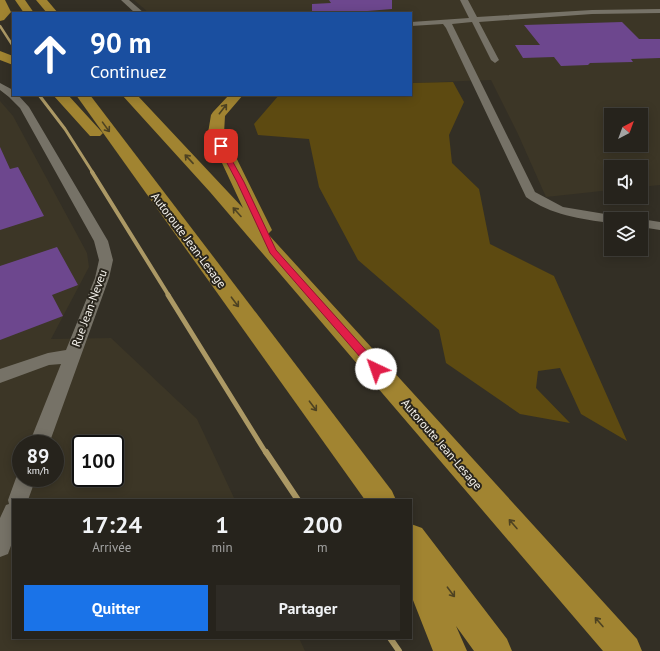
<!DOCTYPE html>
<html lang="fr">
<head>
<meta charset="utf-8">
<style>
  body { margin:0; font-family:"PT Sans",sans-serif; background:#2e2b25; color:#f1f3f6; height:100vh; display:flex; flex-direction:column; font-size:15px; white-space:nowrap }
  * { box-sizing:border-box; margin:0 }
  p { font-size:13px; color:#a4a4a3 }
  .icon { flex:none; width:22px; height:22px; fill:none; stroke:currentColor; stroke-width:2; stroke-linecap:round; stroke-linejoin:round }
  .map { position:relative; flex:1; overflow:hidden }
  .details { position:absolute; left:12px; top:499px; width:400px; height:140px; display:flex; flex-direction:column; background:#26231c; border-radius:0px; box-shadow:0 2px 10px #0003,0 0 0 1px #42403b }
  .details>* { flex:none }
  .guide { position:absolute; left:12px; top:12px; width:400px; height:84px; border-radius:0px; box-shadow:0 2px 10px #0003,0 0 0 1px #42403b; background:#1a4fa0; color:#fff; overflow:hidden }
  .needle { width:26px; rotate:41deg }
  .buttons { position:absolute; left:604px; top:108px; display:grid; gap:8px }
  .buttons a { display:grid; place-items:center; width:44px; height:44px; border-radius:0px; background:#26231c; box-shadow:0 2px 10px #0003,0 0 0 1px #42403b; font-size:20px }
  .speed { position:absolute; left:12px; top:435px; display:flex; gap:8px; font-size:20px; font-weight:700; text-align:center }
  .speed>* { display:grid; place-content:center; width:52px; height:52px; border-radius:50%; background:#26231c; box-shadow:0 2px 10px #0003,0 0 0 1px #42403b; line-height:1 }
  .speed small { font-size:10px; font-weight:400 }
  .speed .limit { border:2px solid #111; border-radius:6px; background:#fff; color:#111 }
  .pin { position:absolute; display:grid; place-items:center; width:34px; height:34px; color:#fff; margin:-17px; border-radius:8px; box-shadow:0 2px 6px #0006 }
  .me { position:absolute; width:44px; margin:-22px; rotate:318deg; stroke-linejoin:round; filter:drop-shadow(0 0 3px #0008) }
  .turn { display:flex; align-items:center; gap:14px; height:84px; padding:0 12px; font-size:18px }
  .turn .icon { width:52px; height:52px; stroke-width:2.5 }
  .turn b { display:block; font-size:28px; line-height:34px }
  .eta { display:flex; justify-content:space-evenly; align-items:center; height:68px; text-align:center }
  .eta b { font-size:24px; font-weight:700; line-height:28px }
  .button { display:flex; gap:8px; margin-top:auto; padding:8px 12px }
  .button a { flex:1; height:46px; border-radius:0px; background:#1a73e8; color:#fff; font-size:16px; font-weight:700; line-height:46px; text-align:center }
  .button a+a { background:#2e2b25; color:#f1f3f6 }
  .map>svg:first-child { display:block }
</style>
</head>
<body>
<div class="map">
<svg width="660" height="651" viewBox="0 0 660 651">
  <rect width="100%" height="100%" fill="#332f25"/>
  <!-- built -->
  <g fill="#3c3626" fill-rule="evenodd">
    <path d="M134,0h526v185l-19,2v-20h-30v23l-65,7 -28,-63 -27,-54 -80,3v-70h-262zM611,115h30v30h-30z"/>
    <path d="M0,101l13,15 74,137 2,14 -38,72 60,-1 86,81 38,81h-222v138h286l6,13h-305zM21,444h34v34h-34zM81,444h34v34h-34z"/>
  </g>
  <!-- green -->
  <path fill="#5d4a11" d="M453,82l11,20 -15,33 3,28 27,26 11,55 64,32 73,165 -46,-27 -21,-46 -22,3 -2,17 34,35 -50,-9 -74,-51 -7,-33 -81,-70 -39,-73 -10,-48 -51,-4 -4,-11 25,-29h132v-12z"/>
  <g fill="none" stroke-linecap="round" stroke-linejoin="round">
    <!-- stream-far4 -->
    <path stroke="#ac9965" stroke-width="2.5" d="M0,26l13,20"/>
    <!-- stream-far3 -->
    <path stroke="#ac9965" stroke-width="3" d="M39,95l26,34 28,44"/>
    <!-- stream-far2 -->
    <path stroke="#ac9965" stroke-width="4" d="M92,172l77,124"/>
    <!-- stream-far1 -->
    <path stroke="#ac9965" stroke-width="5" d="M168,295l98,158"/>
    <!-- stream -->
    <g stroke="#ac9965" stroke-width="6">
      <path d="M266,452l32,48"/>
      <path d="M390,638l9,13"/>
    </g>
  </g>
  <!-- building -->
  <g fill="#6d478e">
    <path d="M329,0h63v9l-49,4h-31v-9l19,-1z"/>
    <path d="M622,22l17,17h21v19l-29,1 2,3 -43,1 -2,2 -27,1 -7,-9 -31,1 -8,-13h25l-16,-20z"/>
    <path d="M0,147l10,22 8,-2 26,49 -44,14z"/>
    <path d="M57,247l21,38 -26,10 11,21 -63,24v-74z"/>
  </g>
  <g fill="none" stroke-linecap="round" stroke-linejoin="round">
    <!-- minor -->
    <g fill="#767267" fill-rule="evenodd">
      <path d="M121,0h8l15,13h-9z"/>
      <path d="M460,0h8l9,17 115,-7 68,-1v4l-68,1 -113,8 20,38 -4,3 -4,-3 -19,-38 -20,2 83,168 28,15 48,8 5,1 2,3h-7v4c-31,-4 -60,-8 -85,-26l-80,-169 -3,-4 -32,2v-4l58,-4z"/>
      <path d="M0,83l13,7v5h5l11,12 79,134 5,19 -4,18 -60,166h-20l32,-80 -12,1 -49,18v-14l48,-16 18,-3 29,-72 4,-18 -5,-19 -74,-133 -11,-11 -9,-7z"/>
      <path d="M641,219l19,3v8l-19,-3z"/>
      <path d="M21,471v7h15l-8,22h-15v40l-5,14 -8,3v-39l6,-13 3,-1 -1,-4 8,-22z"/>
    </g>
    <!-- highway -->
    <g fill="#a18431" fill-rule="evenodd">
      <path d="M0,0h5l6,12 -7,8 -4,1z"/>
      <path d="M15,0h10l9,13h-10z"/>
      <path d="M36,0h11l11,13h-11z"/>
      <path d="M0,51l13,5v9l-13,-5z"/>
      <path d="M53,95h15l32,35 3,3 -3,3h-10z"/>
      <path d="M76,95h14l302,396 4,9h-31z"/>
      <path d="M122,95h15l106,113 -35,-75 3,-18 2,-3 16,-17h14l-18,21 -1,17 48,97 -4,4 369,405 5,12h-39l-393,-459z"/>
      <path d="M411,524l11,4 85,111 5,12h-38l-18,-25 11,25h-34l-22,-56z"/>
    </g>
  </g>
  <!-- one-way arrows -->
  <defs><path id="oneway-shaft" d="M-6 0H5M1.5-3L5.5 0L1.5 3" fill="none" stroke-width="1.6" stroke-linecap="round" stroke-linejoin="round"/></defs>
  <g stroke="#4d4222">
    <use href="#oneway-shaft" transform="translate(223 109) rotate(-52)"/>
    <use href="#oneway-shaft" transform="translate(106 127) rotate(54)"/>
    <use href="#oneway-shaft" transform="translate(189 159) rotate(-133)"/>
    <use href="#oneway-shaft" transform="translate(237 212) rotate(-132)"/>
    <use href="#oneway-shaft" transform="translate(235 302) rotate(53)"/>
    <use href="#oneway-shaft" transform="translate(313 406) rotate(53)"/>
    <use href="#oneway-shaft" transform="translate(513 524) rotate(-131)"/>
    <use href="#oneway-shaft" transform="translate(451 592) rotate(53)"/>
    <use href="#oneway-shaft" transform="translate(599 622) rotate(-131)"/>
  </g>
  <!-- route -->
  <path fill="#e11d48" stroke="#92132f" d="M219,144l5,2 20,36 32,68 104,116 1,3 -1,3h-7l-103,-119 -33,-71 -19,-36z"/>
  <g text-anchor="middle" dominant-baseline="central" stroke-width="4" stroke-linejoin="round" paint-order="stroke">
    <!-- street labels -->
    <g font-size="12" fill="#f6f3ed" stroke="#29251c">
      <text transform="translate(189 240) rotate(53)">Autoroute Jean-Lesage</text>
      <text transform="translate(89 308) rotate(-70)">Rue Jean-Neveu</text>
      <text transform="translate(442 444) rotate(49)">Autoroute Jean-Lesage</text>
    </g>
  </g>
</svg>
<div class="buttons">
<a><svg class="needle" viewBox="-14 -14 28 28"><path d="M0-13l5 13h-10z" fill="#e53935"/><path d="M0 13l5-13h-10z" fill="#a4a4a3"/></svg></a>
<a><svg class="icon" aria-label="sound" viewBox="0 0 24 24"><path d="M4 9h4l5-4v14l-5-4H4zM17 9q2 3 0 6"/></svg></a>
<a><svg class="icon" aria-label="layers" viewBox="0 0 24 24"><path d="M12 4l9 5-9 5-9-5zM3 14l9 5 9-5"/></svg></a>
</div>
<div class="speed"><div>89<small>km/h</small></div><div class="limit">100</div></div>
<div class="pin" style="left:221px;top:146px;background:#d93025"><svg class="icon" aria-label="arrive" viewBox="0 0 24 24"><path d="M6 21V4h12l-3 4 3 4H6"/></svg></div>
<svg class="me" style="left:376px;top:369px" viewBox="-20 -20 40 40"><circle r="19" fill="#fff"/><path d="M0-13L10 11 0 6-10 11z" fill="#e11d48"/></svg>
<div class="guide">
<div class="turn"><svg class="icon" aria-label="ahead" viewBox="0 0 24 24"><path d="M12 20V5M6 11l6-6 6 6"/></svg><div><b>90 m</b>Continuez</div></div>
</div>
<section class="details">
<div class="eta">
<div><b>17:24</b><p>Arrivée</p></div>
<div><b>1</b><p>min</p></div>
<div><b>200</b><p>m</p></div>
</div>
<div class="button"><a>Quitter</a><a>Partager</a></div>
</section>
</div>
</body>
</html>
